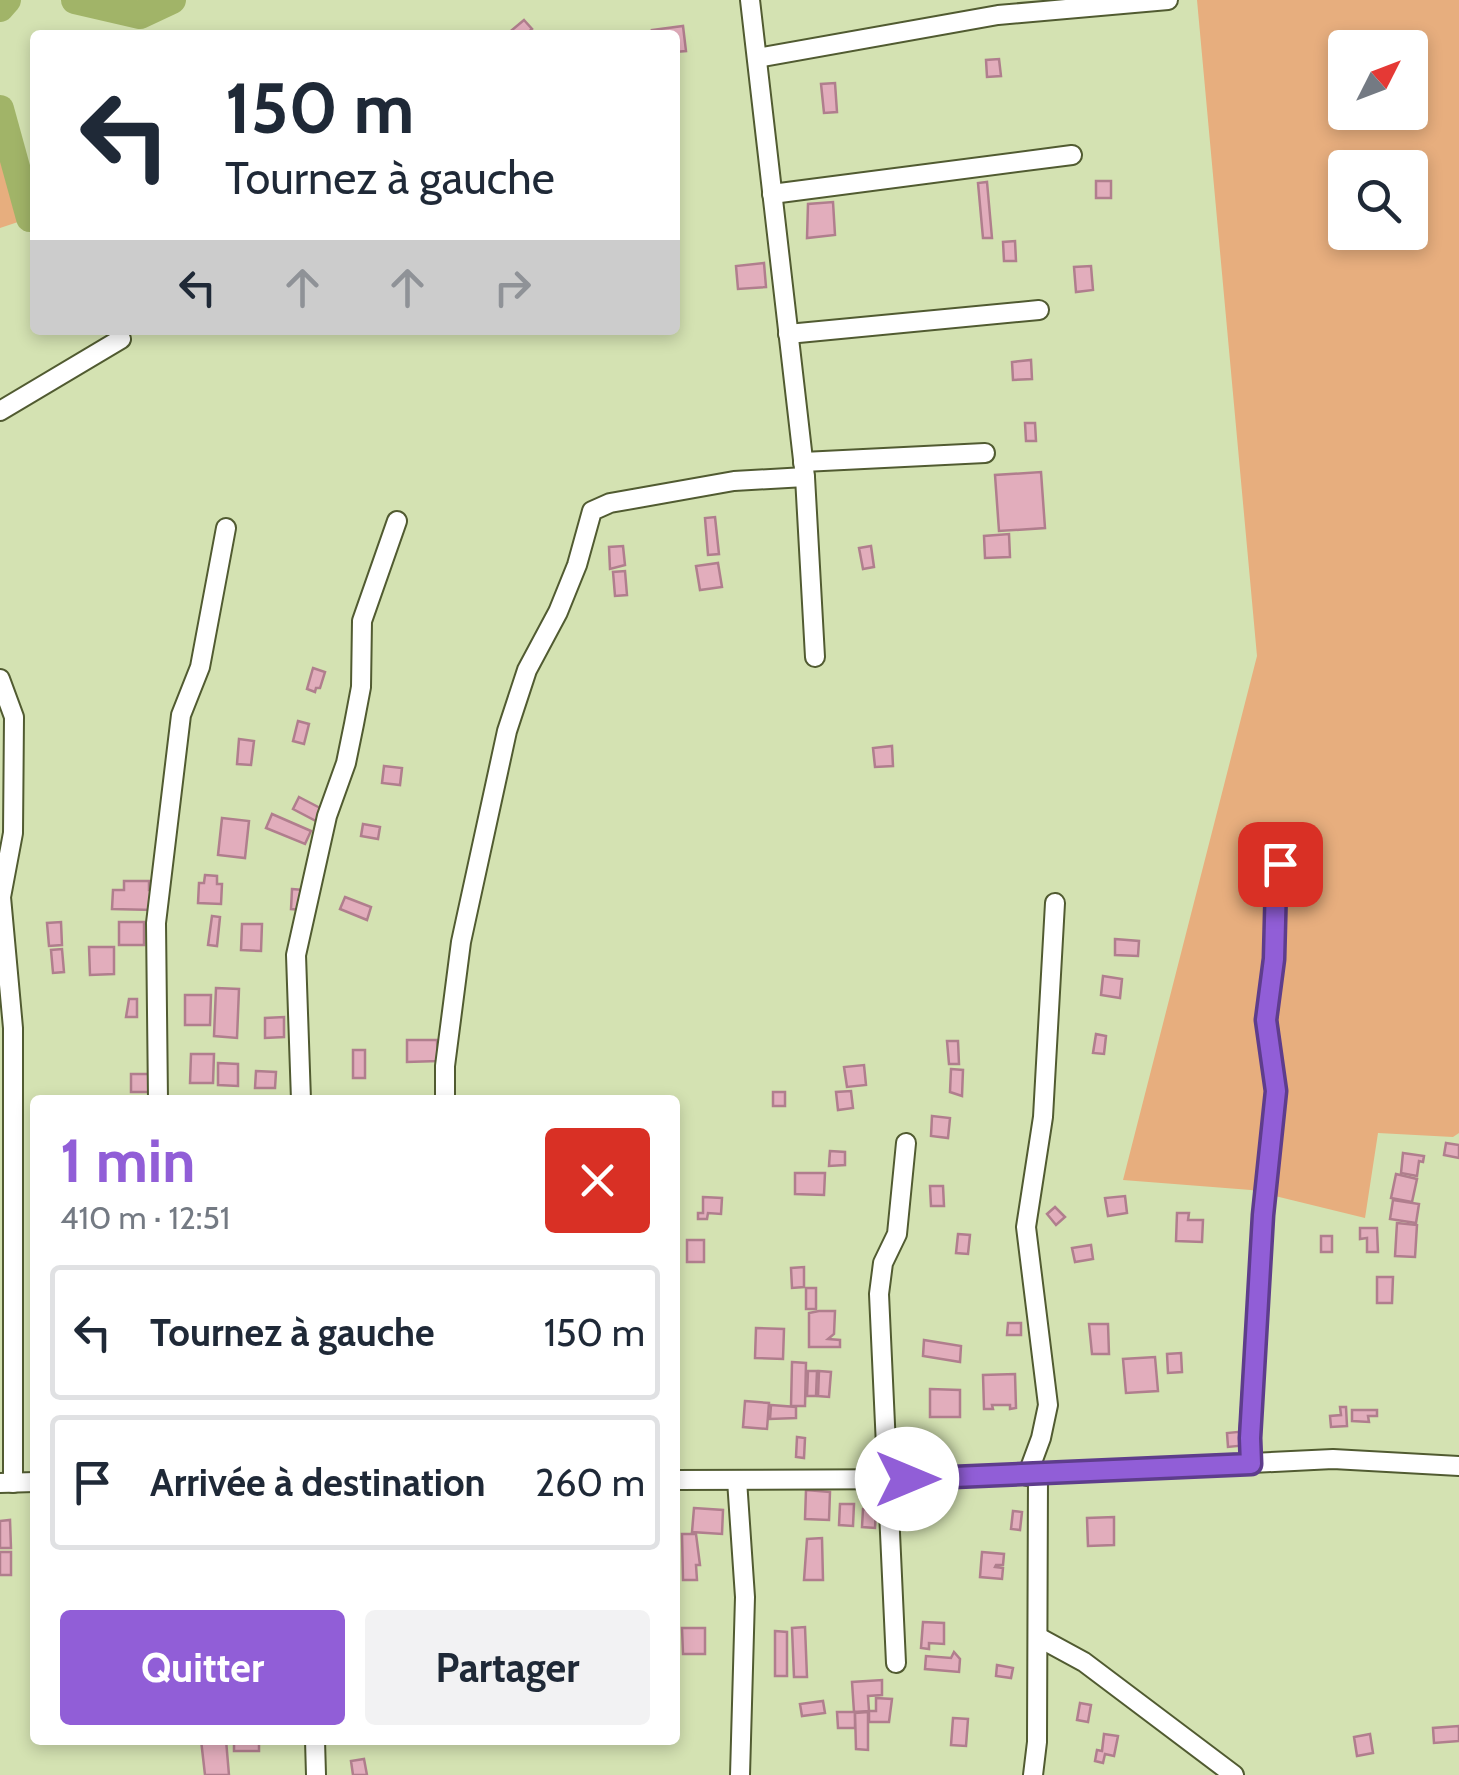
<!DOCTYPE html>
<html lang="fr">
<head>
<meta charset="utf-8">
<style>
  body { margin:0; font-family:Cabin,sans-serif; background:#f2f2f3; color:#1f2937; height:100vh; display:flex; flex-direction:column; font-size:38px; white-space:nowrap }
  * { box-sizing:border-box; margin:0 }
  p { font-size:32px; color:#747a83 }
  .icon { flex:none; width:55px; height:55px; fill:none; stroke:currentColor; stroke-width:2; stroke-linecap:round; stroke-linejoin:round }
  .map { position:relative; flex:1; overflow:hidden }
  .details { position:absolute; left:30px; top:1095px; width:650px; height:650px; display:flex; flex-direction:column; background:#fff; border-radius:10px; box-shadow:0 5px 15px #0003 }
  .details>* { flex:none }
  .hud { position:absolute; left:30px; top:30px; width:650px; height:305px; border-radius:10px; box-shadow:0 5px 15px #0003; background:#fff; color:#1f2937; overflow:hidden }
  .needle { width:65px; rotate:48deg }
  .fabs { position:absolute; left:1328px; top:30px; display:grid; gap:20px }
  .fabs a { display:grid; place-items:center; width:100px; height:100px; border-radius:10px; background:#fff; box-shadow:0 5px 15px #0003; font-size:50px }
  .pin { position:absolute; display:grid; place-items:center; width:85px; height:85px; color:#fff; margin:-42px; border-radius:20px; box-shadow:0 5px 15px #0006 }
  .me { position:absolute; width:110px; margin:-55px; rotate:90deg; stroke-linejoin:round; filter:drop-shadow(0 0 8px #0008) }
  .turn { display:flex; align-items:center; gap:35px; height:210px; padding:0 30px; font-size:45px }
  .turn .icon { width:130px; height:130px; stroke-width:2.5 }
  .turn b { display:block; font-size:70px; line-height:85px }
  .lanes { display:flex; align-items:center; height:95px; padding:0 30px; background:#0003; justify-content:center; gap:50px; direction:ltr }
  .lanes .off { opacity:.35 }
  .round { display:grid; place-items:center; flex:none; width:105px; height:105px; border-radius:10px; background:#f2f2f3 }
  .headline { display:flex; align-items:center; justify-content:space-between; height:170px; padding:0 30px }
  h1 { font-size:60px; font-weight:700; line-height:75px; color:#915ed7 }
  .action { display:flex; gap:20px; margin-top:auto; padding:20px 30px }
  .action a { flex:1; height:115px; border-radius:10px; background:#915ed7; color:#fff; font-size:40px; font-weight:700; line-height:115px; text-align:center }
  .action a+a { background:#f2f2f3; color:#1f2937 }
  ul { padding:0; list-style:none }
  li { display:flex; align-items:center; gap:30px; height:135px; margin:0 20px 15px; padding:0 10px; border:5px solid #e0e1e3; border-radius:10px }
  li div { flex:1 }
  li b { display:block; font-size:38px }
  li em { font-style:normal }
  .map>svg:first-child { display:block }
</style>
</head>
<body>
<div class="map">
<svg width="1459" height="1775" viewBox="0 0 1459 1775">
  <rect width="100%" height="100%" fill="#d4e2b2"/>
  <!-- green -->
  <g fill="#e7ae7e" fill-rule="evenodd">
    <path d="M75,0h97l-32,15z"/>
    <path d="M1197,0h262v1133l-6,4 -75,-4 -13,85 -114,-28 -128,-10 134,-524zM1345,48h65v64h-65zM1345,168h65v64h-65z"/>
    <path d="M0,109l30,109 -30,10z"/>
  </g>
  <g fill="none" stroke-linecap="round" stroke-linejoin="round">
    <!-- river -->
    <g stroke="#a1b468" stroke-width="28">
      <path d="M75,0l65,15 32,-15"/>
      <path d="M0,8l7,-8"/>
      <path d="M0,109l30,109"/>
    </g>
  </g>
  <!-- building -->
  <g fill="#e2adbc" stroke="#b07e8d" stroke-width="2.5">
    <path d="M524,20l8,9 -7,6h-19z"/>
    <path d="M683,26l3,25 -11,1v-17h-22l-1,-5z"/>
    <path d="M999,59l2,17 -14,1 -1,-17z"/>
    <path d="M835,83l2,29 -13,1 -3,-29z"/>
    <rect x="1096" y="181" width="15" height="17"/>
    <path d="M987,182l5,56h-9l-5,-55z"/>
    <path d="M833,202l2,33 -28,3 1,-34z"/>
    <path d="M1015,241l1,20h-12l-1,-19z"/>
    <path d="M764,263l2,24 -28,2 -2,-23z"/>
    <path d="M1091,266l2,24 -17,2 -2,-25z"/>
    <path d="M1031,360l1,19 -19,1 -1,-18z"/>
    <path d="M1025,423h10l1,18h-10z"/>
    <path d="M1041,472l4,56 -46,3 -4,-56z"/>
    <path d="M715,517l4,37 -11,1 -3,-37z"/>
    <path d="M1009,534l1,23 -25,1 -1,-22z"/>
    <path d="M623,546l2,19 -15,4 -1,-22z"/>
    <path d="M871,546l3,21 -11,2 -4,-21z"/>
    <path d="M718,563l4,24 -22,3 -4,-24z"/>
    <path d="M625,571l2,24 -12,1 -2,-24z"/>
    <path d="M313,668l12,4 -5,16h-4l-1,4 -8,-3z"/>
    <path d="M298,721l11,3 -5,20 -11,-3z"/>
    <path d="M239,739l15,2 -3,24 -14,-1z"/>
    <path d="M892,746l1,20 -18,1 -2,-19z"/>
    <path d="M384,766l18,2 -2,17 -18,-2z"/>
    <path d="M299,797l23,12 -6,12 -23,-12z"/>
    <path d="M272,814l39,17 -6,13 -39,-16z"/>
    <path d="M222,818l27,3 -4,37 -27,-3z"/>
    <path d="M363,824l17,3 -2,12 -17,-3z"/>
    <path d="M205,875l12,1v8h5l-1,20 -23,-1 1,-20h5z"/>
    <path d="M124,881h25v9h5v20l-42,-1 1,-19h11z"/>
    <path d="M292,889l11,1 -1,20 -11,-1z"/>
    <path d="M345,897l26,10 -4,13 -27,-11z"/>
    <path d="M212,916l8,1 -3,29 -9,-1z"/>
    <path d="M61,922l1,23 -13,1 -2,-23z"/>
    <rect x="119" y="922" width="25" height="23"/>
    <path d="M242,924h20l-1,27 -20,-1z"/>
    <path d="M1115,939l24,2 -1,15 -23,-1z"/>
    <path d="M89,947h25v27l-24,1z"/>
    <path d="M62,949l2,23 -11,1 -2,-23z"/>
    <path d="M1103,976l19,3 -2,19 -19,-3z"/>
    <path d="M216,988l23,1 -2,49 -23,-2z"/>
    <path d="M185,995h26l-1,30h-25z"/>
    <path d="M129,999h8v18h-11z"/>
    <path d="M284,1017v20l-19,1v-20z"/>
    <path d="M1096,1034l10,2 -2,18 -11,-1z"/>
    <path d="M407,1040h30l1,21 -31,1z"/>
    <path d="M947,1041h11l1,23h-10z"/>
    <rect x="353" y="1050" width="12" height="28"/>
    <path d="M191,1054h23l-1,29h-23z"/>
    <path d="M218,1063l20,1v22l-20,-1z"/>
    <path d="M864,1065l2,20 -19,2 -3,-20z"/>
    <path d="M951,1069l12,1 -1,26 -12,-4z"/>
    <path d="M256,1071l20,1 -1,16h-20z"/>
    <rect x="131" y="1074" width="20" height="18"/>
    <path d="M851,1091l2,17 -15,2 -2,-18z"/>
    <rect x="773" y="1092" width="12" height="14"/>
    <path d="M932,1116l18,2 -2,20 -17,-2z"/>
    <path d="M1446,1143l13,2v13l-15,-3z"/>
    <path d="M830,1151l15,1v13l-16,1z"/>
    <path d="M1403,1153l21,3 -1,6 -4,-1 -2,15 -16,-3z"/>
    <path d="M795,1173h30l-1,22 -29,-1z"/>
    <path d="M1396,1174l21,5 -5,23 -21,-4z"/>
    <path d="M930,1186h13l1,20h-13z"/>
    <path d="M1125,1196l2,17 -19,3 -3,-18z"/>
    <path d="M703,1197l19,1 -1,16 -13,-1 -1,6h-9v-6h5z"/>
    <path d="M1393,1200l26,4 -3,19 -26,-4z"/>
    <path d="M1055,1207l10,10 -9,8 -9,-11z"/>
    <path d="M1177,1213h12l-1,7h15l-1,22 -26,-1z"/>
    <path d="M1397,1223l20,2 -2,32 -20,-1z"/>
    <path d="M1360,1228h17l1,24h-11v-14l-7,1z"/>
    <path d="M958,1234l12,1 -2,19 -12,-1z"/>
    <rect x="1321" y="1236" width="11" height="16"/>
    <rect x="687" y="1240" width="17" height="22"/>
    <path d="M1091,1245l2,14 -18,3 -3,-14z"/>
    <path d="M804,1267v20l-12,1 -1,-20z"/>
    <path d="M1377,1277h16l-1,26h-15z"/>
    <rect x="806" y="1288" width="10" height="21"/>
    <path d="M819,1311h16l-1,23 -6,5 12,1v7h-31v-34z"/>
    <path d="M1008,1323h13v12h-14z"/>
    <path d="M1089,1324h19l1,30h-17z"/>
    <path d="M756,1328l28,1 -1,30 -28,-1z"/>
    <path d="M924,1340l37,6 -1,16 -37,-6z"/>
    <path d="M1181,1353l1,19 -14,1 -1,-19z"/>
    <path d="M1155,1357l3,34 -32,2 -3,-34z"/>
    <path d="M792,1362l14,1 -1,43h-14z"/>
    <path d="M808,1371h9l-1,25h-9z"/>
    <path d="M819,1371l12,1 -2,25 -11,-1z"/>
    <path d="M1015,1374l1,34 -6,1v-4h-18l1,4h-9l-1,-34z"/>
    <path d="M930,1389l30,1v27h-30z"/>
    <path d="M745,1401l24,2 -2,26 -24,-2z"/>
    <path d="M771,1405l25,2v11l-26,1z"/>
    <path d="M1340,1407h6l1,19 -16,1 -1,-11 11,-1z"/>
    <path d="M1352,1410h25v6h-9l1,6 -17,-1z"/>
    <path d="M1247,1431l1,14 -20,2 -1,-14z"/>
    <path d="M797,1437l8,1 -1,20 -8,-1z"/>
    <path d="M806,1490l24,2 -1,28 -24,-1z"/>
    <path d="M840,1504h14l-1,22 -14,-1z"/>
    <path d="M694,1508l29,2 -1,24 -30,-2z"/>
    <path d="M863,1509l13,1 -1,18 -13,-1z"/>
    <path d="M1013,1511l9,1 -2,18 -9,-1z"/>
    <path d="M1114,1517v28l-26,1 -1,-28z"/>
    <path d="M10,1520l1,28h-11v-27z"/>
    <path d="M682,1534h14l4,31h-4l1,15h-14z"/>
    <path d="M822,1538l1,42h-19l3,-41z"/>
    <rect x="0" y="1552" width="11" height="23"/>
    <path d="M982,1552l22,2 -1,11h-7l-1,2 8,1 -1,11 -22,-2z"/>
    <path d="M923,1622l21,1v21l-15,-1v6l-8,-1z"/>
    <path d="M805,1627l2,50h-13l-2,-49z"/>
    <path d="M682,1628h23v26h-22z"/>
    <path d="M775,1631l12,1v44h-12z"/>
    <path d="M954,1652l6,7 -1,13 -34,-3 1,-13 25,2z"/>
    <path d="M997,1665l16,3 -2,10 -15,-2z"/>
    <path d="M882,1680v15l-14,1 1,15 -15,1 -2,-30z"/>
    <path d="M876,1698l16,1 -3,23h-20v-11h7z"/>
    <path d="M823,1701l2,12 -23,3 -2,-12z"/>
    <path d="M1080,1703l11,2 -3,17 -11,-2z"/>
    <path d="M837,1712h18v16h-17z"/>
    <path d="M868,1712v38l-12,-1 -1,-36z"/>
    <path d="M953,1718l15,1 -2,27 -15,-1z"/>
    <path d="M1459,1726v15l-25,2 -1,-15z"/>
    <path d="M1104,1734l14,2 -4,20 -9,-2 -2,9 -8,-2 2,-11 5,1z"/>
    <path d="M1370,1734l3,19 -16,3 -3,-19z"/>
    <path d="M201,1740h25l3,35h-24z"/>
    <rect x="234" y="1740" width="25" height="11"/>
    <path d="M364,1759l3,16h-14l-2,-14z"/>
  </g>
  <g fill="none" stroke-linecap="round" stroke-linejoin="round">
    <defs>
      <g id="street">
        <path d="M750,0l55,477 10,180"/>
        <path d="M757,58l241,-43 170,-15"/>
        <path d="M772,194l300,-39"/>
        <path d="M788,334l251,-24"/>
        <path d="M0,411l121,-72"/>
        <path d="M803,462l182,-9"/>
        <path d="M0,679l14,38 -1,116 -12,64 12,131v455"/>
        <path d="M158,1100l-2,-177 25,-208 19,-48 26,-139"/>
        <path d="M301,1100l-5,-145 31,-139 19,-53 8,-39 7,-37 1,-66 35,-100"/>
        <path d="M445,1100v-34l16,-124 46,-211 20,-61 31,-58 19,-47 15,-54 18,-8 124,-22 71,-4"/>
        <path d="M1251,1464l-2,-26 14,-223 13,-124 -9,-71 7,-61 2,-76 12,-35"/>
        <path d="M1027,1476l14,-38 7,-33 -22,-178 17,-110 12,-214"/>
        <path d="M675,1480l254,-1 404,-20 126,7"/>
        <path d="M737,1480l8,117 -5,178"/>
        <path d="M0,1483l35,-1"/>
        <path d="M1038,1637l46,25 150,113"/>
        <path d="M896,1663l-17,-369 4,-31 14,-29 9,-91"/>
        <path d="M315,1740l1,35"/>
        <path d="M1033,1775l4,-33 1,-267"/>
      </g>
    </defs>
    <!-- street casing -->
    <use href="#street" stroke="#515b31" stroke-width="22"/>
    <!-- street -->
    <use href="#street" stroke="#fff" stroke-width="18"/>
  </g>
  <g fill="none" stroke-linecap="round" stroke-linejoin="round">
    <defs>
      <path id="route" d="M907,1479l344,-15 -1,-26 13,-223 13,-124 -10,-71 8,-61 2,-76 4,-19"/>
    </defs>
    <!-- route casing -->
    <use href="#route" stroke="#5e3d8c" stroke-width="25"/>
    <!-- route -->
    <use href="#route" stroke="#915ed7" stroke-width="18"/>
  </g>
</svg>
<div class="fabs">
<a><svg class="needle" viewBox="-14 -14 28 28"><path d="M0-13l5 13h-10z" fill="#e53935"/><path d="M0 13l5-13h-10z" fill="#747a83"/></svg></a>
<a><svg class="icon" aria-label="search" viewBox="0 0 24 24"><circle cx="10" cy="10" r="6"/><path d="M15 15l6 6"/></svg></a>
</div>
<div class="pin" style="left:1280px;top:864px;background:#d93025"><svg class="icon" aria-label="arrive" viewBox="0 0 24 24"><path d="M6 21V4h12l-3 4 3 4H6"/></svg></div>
<svg class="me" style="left:907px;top:1479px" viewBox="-20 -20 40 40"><circle r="19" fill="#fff"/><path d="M0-13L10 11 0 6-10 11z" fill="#915ed7"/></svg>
<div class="hud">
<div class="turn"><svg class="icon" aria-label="left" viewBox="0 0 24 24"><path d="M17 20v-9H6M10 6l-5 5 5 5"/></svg><div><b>150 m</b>Tournez à gauche</div></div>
<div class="lanes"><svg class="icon" aria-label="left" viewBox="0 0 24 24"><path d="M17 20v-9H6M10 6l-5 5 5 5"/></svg><svg class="icon off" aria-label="ahead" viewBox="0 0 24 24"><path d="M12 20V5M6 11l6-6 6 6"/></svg><svg class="icon off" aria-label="ahead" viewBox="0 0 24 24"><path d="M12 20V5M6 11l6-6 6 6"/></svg><svg class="icon off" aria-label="right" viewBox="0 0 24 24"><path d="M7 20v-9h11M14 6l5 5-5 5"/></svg></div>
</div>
<section class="details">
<div class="headline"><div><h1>1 min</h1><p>410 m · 12:51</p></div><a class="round" style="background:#d93025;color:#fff"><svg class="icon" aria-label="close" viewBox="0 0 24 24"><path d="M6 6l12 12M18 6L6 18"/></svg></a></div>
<ul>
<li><svg class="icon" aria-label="left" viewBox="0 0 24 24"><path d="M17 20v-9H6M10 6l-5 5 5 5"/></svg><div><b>Tournez à gauche</b></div><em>150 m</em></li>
<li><svg class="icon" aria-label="arrive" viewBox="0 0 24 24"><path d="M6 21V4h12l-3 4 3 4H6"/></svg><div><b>Arrivée à destination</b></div><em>260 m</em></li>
</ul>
<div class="action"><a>Quitter</a><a>Partager</a></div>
</section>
</div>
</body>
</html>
